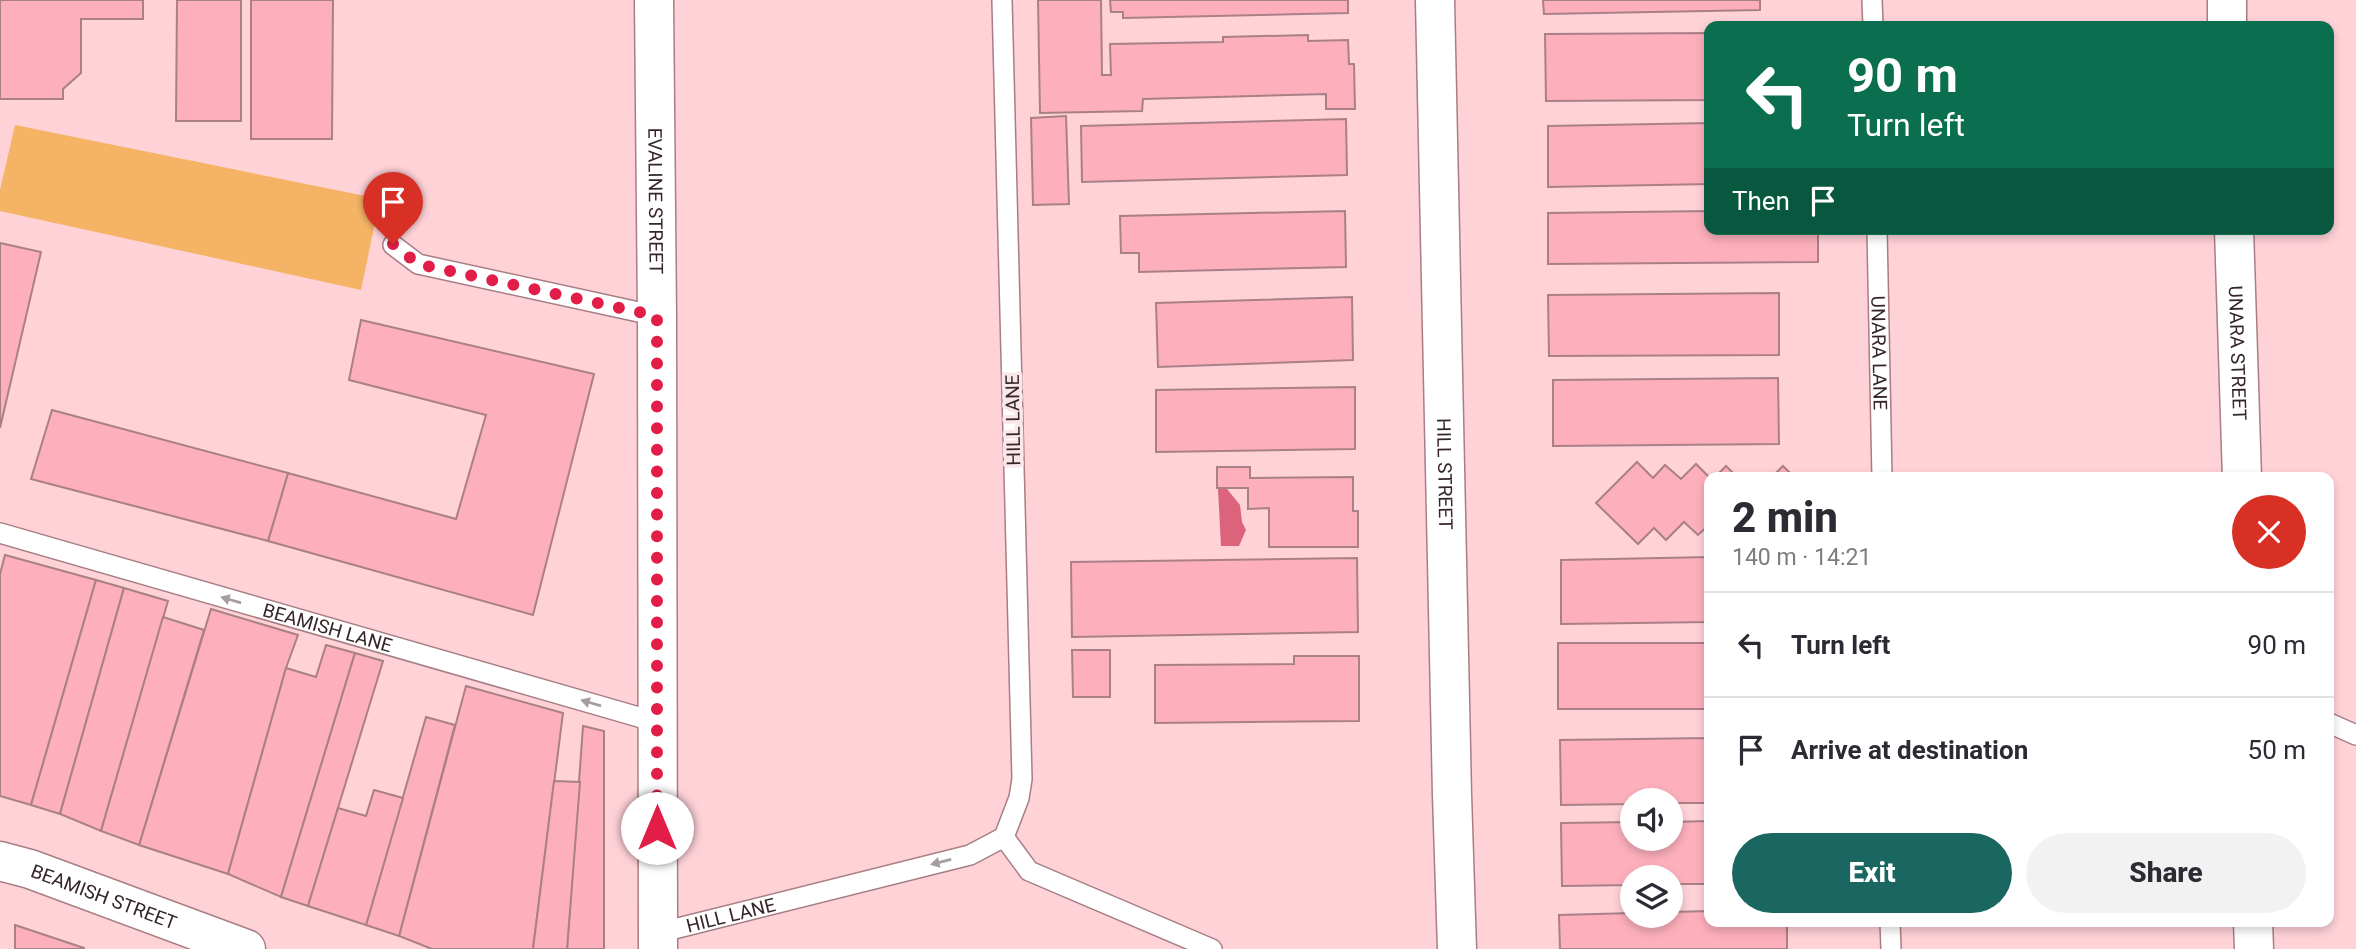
<!DOCTYPE html>
<html lang="en">
<head>
<meta charset="utf-8">
<style>
  body { margin:0; font-family:Roboto,sans-serif; background:#f2f2f3; color:#2b2b33; height:100vh; display:flex; flex-direction:column; font-size:26px; white-space:nowrap }
  * { box-sizing:border-box; margin:0 }
  p { font-size:23px; color:#7c7c81 }
  .icon { flex:none; width:38px; height:38px; fill:none; stroke:currentColor; stroke-width:2; stroke-linecap:round; stroke-linejoin:round }
  .map { position:relative; flex:1; overflow:hidden }
  .drawer { position:absolute; left:1704px; top:472px; width:630px; height:455px; display:flex; flex-direction:column; background:#fff; border-radius:14px; box-shadow:0 4px 10px #0003 }
  .drawer>* { flex:none }
  .guide { position:absolute; left:1704px; top:21px; width:630px; height:214px; border-radius:14px; box-shadow:0 4px 10px #0003; background:#0b6e4f; color:#fff; overflow:hidden }
  .buttons { position:absolute; left:1620px; top:788px; display:grid; gap:14px }
  .buttons a { display:grid; place-items:center; width:63px; height:63px; border-radius:50%; background:#fff; box-shadow:0 4px 10px #0003; font-size:35px }
  .pin { position:absolute; display:grid; place-items:center; width:60px; height:60px; color:#fff; margin:-72px -30px; border-radius:50% 50% 50% 0; rotate:-45deg; box-shadow:0 0 7px #0007 }
  .pin .icon { rotate:45deg }
  .me { position:absolute; width:77px; margin:-38px; rotate:0deg; stroke-linejoin:round; filter:drop-shadow(0 0 5px #0008) }
  .turn { display:flex; align-items:center; gap:24px; height:147px; padding:0 28px; font-size:32px }
  .turn .icon { width:91px; height:91px; stroke-width:2.5 }
  .turn b { display:block; font-size:49px; line-height:60px }
  .then { display:flex; align-items:center; height:66px; padding:0 28px; background:#0003; gap:14px; font-size:26px }
  .round { display:grid; place-items:center; flex:none; width:74px; height:74px; border-radius:37px; background:#f2f2f3 }
  .headline { display:flex; align-items:center; justify-content:space-between; height:119px; padding:0 28px }
  h1 { font-size:42px; font-weight:800; line-height:52px }
  .primary-button { display:flex; gap:14px; margin-top:auto; padding:14px 28px }
  .primary-button a { flex:1; height:80px; border-radius:42px; background:#1a6762; color:#fff; font-size:28px; font-weight:800; line-height:80px; text-align:center }
  .primary-button a+a { background:#f2f2f3; color:#2b2b33 }
  ul { padding:0; list-style:none }
  li { display:flex; align-items:center; gap:21px; height:105px; padding:0 28px; border-top:2px solid #e1e1e2 }
  li div { flex:1 }
  li b { display:block; font-size:26px }
  li em { font-style:normal }
  .map>svg:first-child { display:block }
</style>
</head>
<body>
<div class="map">
<svg width="2356" height="949" viewBox="0 0 2356 949">
  <rect width="100%" height="100%" fill="#ffd2d8"/>
  <!-- green -->
  <path fill="#f5b365" d="M15,125l365,74 -19,91 -361,-79v-21z"/>
  <!-- water -->
  <path fill="#dc637c" d="M1218,489h9l13,16 2,17 4,8 -7,16h-18z"/>
  <!-- building -->
  <g fill="#fdb0bc" stroke="#a98086" stroke-width="2">
    <path d="M0,0h143v19h-62v54l-18,16v10h-63z"/>
    <path d="M177,0h64v121h-65z"/>
    <path d="M251,0h82l-1,139h-81z"/>
    <path d="M1038,0h63l1,75h9l-1,-31 113,-2v-5l85,-2v6l40,-1 1,24h5l1,45h-29v-15l-183,5 -1,12 -102,2z"/>
    <path d="M1110,0h238v13l-225,5v-6h-12z"/>
    <path d="M1543,0h217v10l-216,4z"/>
    <path d="M1710,33v67l-164,1 -1,-67z"/>
    <path d="M1066,116l3,88 -36,1 -2,-87z"/>
    <path d="M1346,119l1,56 -265,7 -1,-56z"/>
    <path d="M1710,123v61l-162,3v-61z"/>
    <path d="M1345,211l1,56 -207,5v-19h-18l-1,-37z"/>
    <path d="M1710,211v18h108v33l-270,2v-51z"/>
    <path d="M0,243l41,9 -41,176z"/>
    <path d="M1779,293v62l-230,1 -1,-61z"/>
    <path d="M1352,297l1,63 -195,7 -2,-64z"/>
    <path d="M361,320l233,54 -61,241 -265,-74 20,-68 168,46 30,-104 -137,-35z"/>
    <path d="M1778,378l1,66 -226,2v-66z"/>
    <path d="M1355,387v62l-199,3v-62z"/>
    <path d="M52,410l236,63 -20,68 -237,-62z"/>
    <path d="M1637,462l16,16 12,-13 16,14 15,-15 14,14v46l-12,11 -14,-13 -18,18 -12,-12 -16,16 -42,-41z"/>
    <path d="M1726,466l12,12h-24z"/>
    <path d="M1783,466l12,12h-24z"/>
    <path d="M1217,467h33v11l103,-1v34h5v36h-89v-39l-21,1v-21h-31z"/>
    <path d="M5,555l91,25 -65,225 -31,-9v-222z"/>
    <path d="M1710,557v65l-149,2v-64z"/>
    <path d="M1357,558l1,74 -286,5 -1,-75z"/>
    <path d="M96,580l28,8 -64,226 -29,-9z"/>
    <path d="M124,588l44,13 -67,230 -41,-17z"/>
    <path d="M211,609l87,26 -12,33 -58,206 -89,-29z"/>
    <path d="M163,617l41,13 -65,215 -38,-14z"/>
    <rect x="1558" y="643" width="152" height="66"/>
    <path d="M326,645l29,8 -74,244 -53,-23 58,-206 30,9z"/>
    <path d="M1072,650h38v47h-37z"/>
    <path d="M355,653l28,8 -75,245 -27,-9z"/>
    <path d="M1294,656h65v65l-204,2v-58l139,-1z"/>
    <path d="M466,686l97,27 -30,236h-101l-33,-13z"/>
    <path d="M426,717l29,8 -56,211 -33,-11z"/>
    <path d="M583,726l21,5v218h-37z"/>
    <path d="M1710,738v65h-39v-3h-38v4l-72,1 -1,-65z"/>
    <path d="M554,781l26,1 -13,167h-34z"/>
    <path d="M374,790l29,8 -37,127 -58,-19 30,-98 28,8z"/>
    <path d="M1710,821v63h-39v-7h-38v8l-71,1 -1,-63 72,-1v16h38v-16z"/>
    <path d="M1710,911v11h77v27h-227l-1,-34 74,-2v2h38v-3z"/>
    <path d="M15,925l69,23v1h-69z"/>
  </g>
  <g fill="none" stroke-linecap="round" stroke-linejoin="round">
    <defs>
      <g id="service">
        <path d="M1872,0l1,26"/>
        <path id="s1" d="M1877,229l5,249"/>
        <path d="M393,245l25,19 239,52"/>
        <path id="s2" d="M0,533l656,189"/>
        <path d="M2329,723l27,12"/>
        <path d="M1004,837l25,34 183,78"/>
        <path d="M1890,922l1,27"/>
        <path id="s3" d="M658,933l312,-78 34,-18 15,-39 3,-19 -20,-779"/>
      </g>
      <g id="minor">
        <path id="s4" d="M1435,0l17,795 5,154"/>
        <path d="M2227,0v26"/>
        <path id="s5" d="M2234,229l8,249"/>
        <path d="M2253,922l1,27"/>
      </g>
      <g id="tertiary">
        <path id="s6" d="M654,0l3,316 1,633"/>
      </g>
      <g id="secondary">
        <path id="s7" d="M0,861l30,8 216,80"/>
      </g>
    </defs>
    <!-- service casing -->
    <use href="#service" stroke="#a77e84" stroke-width="22"/>
    <!-- minor casing -->
    <use href="#minor" stroke="#a77e84" stroke-width="41"/>
    <!-- tertiary casing -->
    <use href="#tertiary" stroke="#a77e84" stroke-width="41"/>
    <!-- secondary casing -->
    <use href="#secondary" stroke="#a77e84" stroke-width="41"/>
    <!-- service -->
    <use href="#service" stroke="#fff" stroke-width="19"/>
    <!-- minor -->
    <use href="#minor" stroke="#fff" stroke-width="38"/>
    <!-- tertiary -->
    <use href="#tertiary" stroke="#fff" stroke-width="38"/>
    <!-- secondary -->
    <use href="#secondary" stroke="#fff" stroke-width="38"/>
  </g>
  <!-- one-way arrows -->
  <defs><path id="oneway-solid" d="M-6-.8H1V-3.2L6.5 0L1 3.2V.8H-6Z" transform="scale(1.75)"/></defs>
  <g fill="#a59d9e">
    <use href="#oneway-solid" transform="translate(231 600) rotate(-164)"/>
    <use href="#oneway-solid" transform="translate(591 703) rotate(-164)"/>
    <use href="#oneway-solid" transform="translate(941 862) rotate(166)"/>
  </g>
  <g fill="none" stroke-linecap="round" stroke-linejoin="round">
    <!-- route -->
    <path stroke="#e11d48" stroke-width="12" stroke-dasharray="0 21.6" d="M393,244l25,20 239,52v512"/>
  </g>
  <g text-anchor="middle" dominant-baseline="central" stroke-width="7" stroke-linejoin="round" paint-order="stroke">
    <!-- street labels -->
    <g font-size="19" fill="#362528" stroke="#fae7e9">
      <text stroke="none"><textPath href="#s6" startOffset="201">EVALINE STREET</textPath></text>
      <text stroke="none"><textPath href="#s1" startOffset="124">UNARA LANE</textPath></text>
      <text stroke="none"><textPath href="#s5" startOffset="124">UNARA STREET</textPath></text>
      <text transform="translate(1013 420) rotate(-91)">HILL LANE</text>
      <text stroke="none"><textPath href="#s4" startOffset="474">HILL STREET</textPath></text>
      <text stroke="none"><textPath href="#s2" startOffset="341">BEAMISH LANE</textPath></text>
      <text stroke="none"><textPath href="#s7" startOffset="110">BEAMISH STREET</textPath></text>
      <text stroke="none"><textPath href="#s3" startOffset="75">HILL LANE</textPath></text>
    </g>
  </g>
</svg>
<div class="buttons">
<a><svg class="icon" aria-label="sound" viewBox="0 0 24 24"><path d="M4 9h4l5-4v14l-5-4H4zM17 9q2 3 0 6"/></svg></a>
<a><svg class="icon" aria-label="layers" viewBox="0 0 24 24"><path d="M12 4l9 5-9 5-9-5zM3 14l9 5 9-5"/></svg></a>
</div>
<div class="pin" style="left:393px;top:244px;background:#d93025"><svg class="icon" aria-label="arrive" viewBox="0 0 24 24"><path d="M6 21V4h12l-3 4 3 4H6"/></svg></div>
<svg class="me" style="left:657px;top:828px" viewBox="-20 -20 40 40"><circle r="19" fill="#fff"/><path d="M0-13L10 11 0 6-10 11z" fill="#e11d48"/></svg>
<div class="guide">
<div class="turn"><svg class="icon" aria-label="left" viewBox="0 0 24 24"><path d="M17 20v-9H6M10 6l-5 5 5 5"/></svg><div><b>90 m</b>Turn left</div></div>
<div class="then">Then<svg class="icon" aria-label="arrive" viewBox="0 0 24 24"><path d="M6 21V4h12l-3 4 3 4H6"/></svg></div>
</div>
<section class="drawer">
<div class="headline"><div><h1>2 min</h1><p>140 m · 14:21</p></div><a class="round" style="background:#d93025;color:#fff"><svg class="icon" aria-label="close" viewBox="0 0 24 24"><path d="M6 6l12 12M18 6L6 18"/></svg></a></div>
<ul>
<li><svg class="icon" aria-label="left" viewBox="0 0 24 24"><path d="M17 20v-9H6M10 6l-5 5 5 5"/></svg><div><b>Turn left</b></div><em>90 m</em></li>
<li><svg class="icon" aria-label="arrive" viewBox="0 0 24 24"><path d="M6 21V4h12l-3 4 3 4H6"/></svg><div><b>Arrive at destination</b></div><em>50 m</em></li>
</ul>
<div class="primary-button"><a>Exit</a><a>Share</a></div>
</section>
</div>
</body>
</html>
